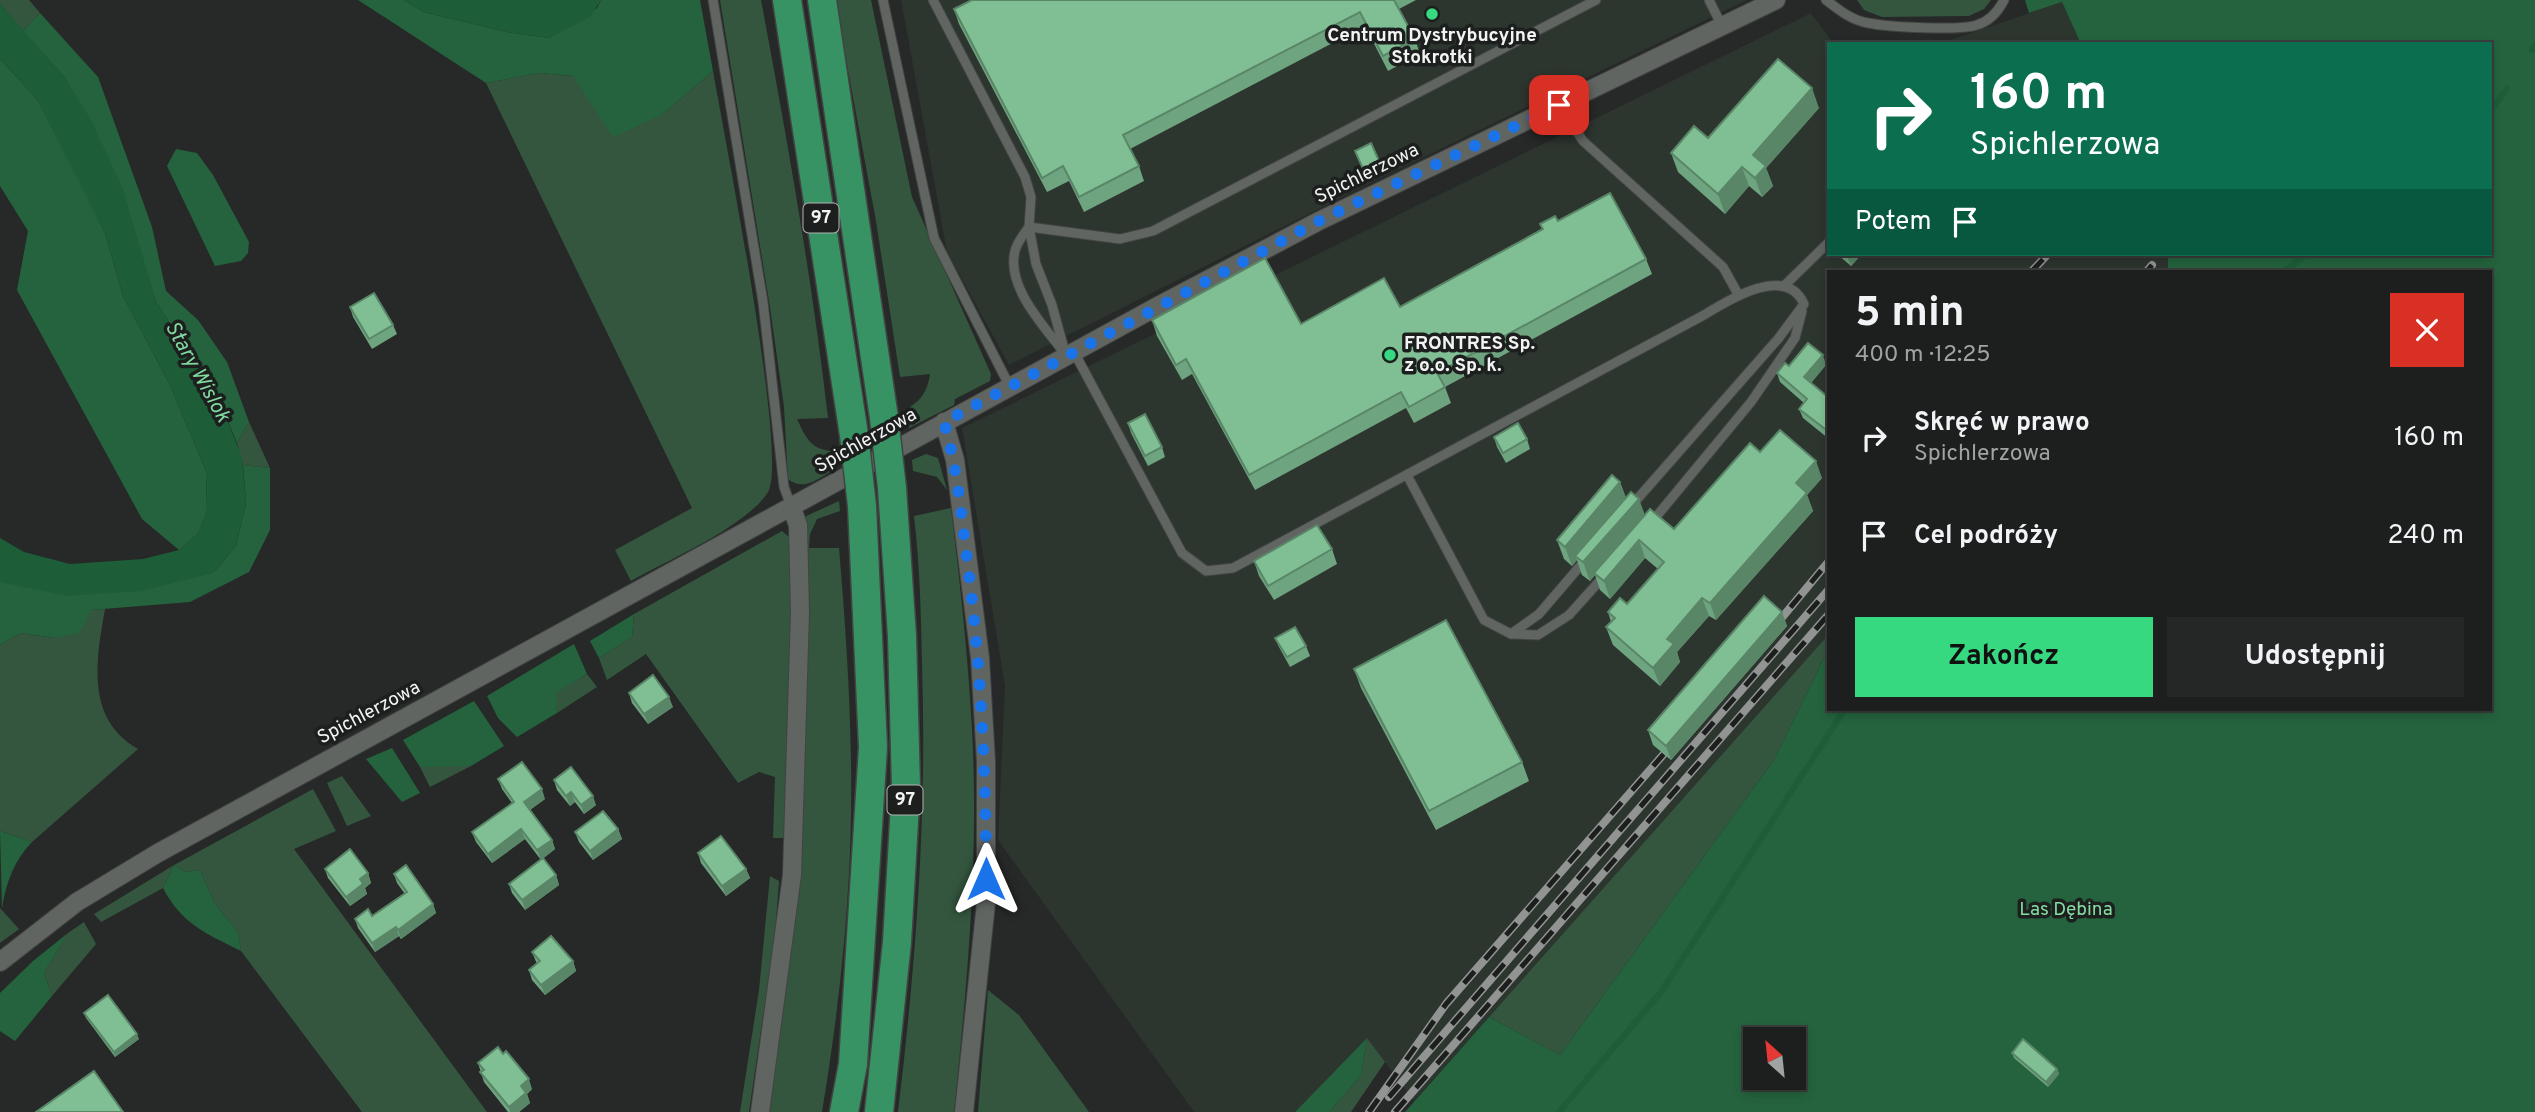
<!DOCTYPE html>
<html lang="pl">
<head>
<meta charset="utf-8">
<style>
  body { margin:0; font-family:Overpass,sans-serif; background:#252726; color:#f1f3f6; height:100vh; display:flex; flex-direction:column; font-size:26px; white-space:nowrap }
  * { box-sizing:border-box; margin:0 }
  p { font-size:23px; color:#a0a2a4 }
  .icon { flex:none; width:38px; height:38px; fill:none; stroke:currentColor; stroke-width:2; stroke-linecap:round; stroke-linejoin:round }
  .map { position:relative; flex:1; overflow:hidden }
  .drawer { position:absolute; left:1827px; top:270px; width:665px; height:441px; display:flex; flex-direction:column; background:#1c1f1d; border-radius:0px; box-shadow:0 4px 10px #0003,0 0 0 2px #3a3d3b }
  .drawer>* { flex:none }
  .top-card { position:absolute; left:1827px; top:42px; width:665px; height:214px; border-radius:0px; box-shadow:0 4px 10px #0003,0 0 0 2px #3a3d3b; background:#0b6e4f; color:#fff; overflow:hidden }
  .needle { width:46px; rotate:333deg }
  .controls { position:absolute; left:1743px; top:1027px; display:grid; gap:14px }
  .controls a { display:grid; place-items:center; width:63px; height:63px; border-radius:0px; background:#1c1f1d; box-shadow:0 4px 10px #0003,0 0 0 2px #3a3d3b; font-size:35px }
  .pin { position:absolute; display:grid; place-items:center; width:60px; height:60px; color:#fff; margin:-30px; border-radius:14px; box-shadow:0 4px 10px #0006 }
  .me { position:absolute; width:77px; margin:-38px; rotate:0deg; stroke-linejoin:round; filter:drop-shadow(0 0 5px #0008) }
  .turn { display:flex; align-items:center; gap:24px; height:147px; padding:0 28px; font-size:32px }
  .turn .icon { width:91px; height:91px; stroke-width:2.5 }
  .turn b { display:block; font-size:49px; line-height:60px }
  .then { display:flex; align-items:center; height:66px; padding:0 28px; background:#0003; gap:14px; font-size:26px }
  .round { display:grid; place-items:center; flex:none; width:74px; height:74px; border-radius:0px; background:#252726 }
  .head { display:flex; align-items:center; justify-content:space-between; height:119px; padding:0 28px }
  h1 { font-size:42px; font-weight:700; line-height:52px }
  .cta { display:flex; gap:14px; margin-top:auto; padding:14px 28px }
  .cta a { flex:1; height:80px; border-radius:0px; background:#36d880; color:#111; font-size:28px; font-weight:700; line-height:80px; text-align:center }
  .cta a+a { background:#252726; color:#f1f3f6 }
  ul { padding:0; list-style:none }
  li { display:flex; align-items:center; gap:21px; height:98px; padding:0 28px }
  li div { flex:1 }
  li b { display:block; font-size:26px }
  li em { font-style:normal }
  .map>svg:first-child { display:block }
</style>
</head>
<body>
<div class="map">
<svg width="2535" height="1112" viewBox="0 0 2535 1112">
  <rect width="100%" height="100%" fill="#262927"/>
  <!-- built -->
  <g fill="#2d352f">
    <path d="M901,0h846l-389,189 -349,176 -62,-113z"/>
    <path d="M2062,2l19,42h-142z"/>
    <path d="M1811,13l23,31h-5v210h339v17h-339v363l-415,467 -47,-63 -72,74h-101l-196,-272 7,-154 -43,-258z"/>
  </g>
  <!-- green -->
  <g fill="#34563f">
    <path d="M0,0h29l11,13 -17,18 -23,-27z"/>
    <path d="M720,0h41c26,139 51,278 67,418l-31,1c9,19 14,31 36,32l2,18c-16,9 -31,23 -47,10l-4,-72 -14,-100z"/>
    <path d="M835,0h36l41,197 79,177 -1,7 -35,18 -1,6 -45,23 -6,-16c17,-11 24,-18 27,-38l-30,3 -24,-156z"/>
    <path d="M1857,0h134l-7,9 -15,7 -87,1 -18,-7z"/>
    <path d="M713,71c10,58 76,387 55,421 -21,34 -100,68 -137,89l-16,-31 77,-42 -206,-425 53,-10 34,3 90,38z"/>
    <path d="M249,422l21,46 -27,-3 -6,-22z"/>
    <path d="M926,454l12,4 9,32 -10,-13 -24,-6 -1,-11z"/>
    <path d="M839,501l1,10 -23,8 -7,15 -1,14h30c9,107 16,217 10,325 -4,80 -14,160 -27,239h-58l22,-133 18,-462z"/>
    <path d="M951,508c9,74 17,148 21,222 7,127 -5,256 -18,382h-56c18,-149 29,-297 24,-447 -1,-50 -2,-99 -8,-149z"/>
    <path d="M782,531l8,7 1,170 -7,130h-11l2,-61 -16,-5 -21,11 -92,-129 -39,26 -8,-22 33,-21 2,-23z"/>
    <path d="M105,609c-9,51 -20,110 33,140l-106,93 -32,-11v-186l21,-12 33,5 37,-28z"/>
    <path d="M1829,634v14l-55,112 -214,295 -71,-38z"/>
    <path d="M587,674l10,13 -40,26 -2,-20z"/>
    <path d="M435,766h36l-41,21 -10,-20z"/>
    <path d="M342,776l29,40 -24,10 -20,-43z"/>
    <path d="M313,789l23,42 -42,18 193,263h-125l-121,-161 -3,-19 -23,-28 -15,-34 -15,2 -11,-7 -11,23 -62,34 -7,-8 80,-49z"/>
    <path d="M770,876l9,5 -4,53 -26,178h-9l19,-122z"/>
    <path d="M0,908l19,21 -19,14z"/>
    <path d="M84,922l12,22 -44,52 -8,-23 24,-40z"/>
    <path d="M988,990l31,25 70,97h-111z"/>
    <path d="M1367,1038l18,24 -34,50h-22l32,-36z"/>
  </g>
  <!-- forest -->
  <g fill="#24633d" fill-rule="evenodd">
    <path d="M358,0h46l20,12 83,20 42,6 48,-30 4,-8h99l13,71 -50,43 -50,23 -40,-61 -34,-3 -53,10z"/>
    <path d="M2025,0h510v1112h-1130l84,-95 71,38 214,-295 55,-112v61h661v-438h-322v-17h322v-210h-409l-19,-42 -33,11zM1755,1040h39v38h-39z"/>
    <path d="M40,13l58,64 54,150 14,64 32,29 29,42 22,60 -12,21 -20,-48 -61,-93 -16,-52 -74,-171 -43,-48z"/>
    <path d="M0,59l37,40 42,80 26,54 18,63 47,89 36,86 1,41 -9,22 -19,16 -37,-31 -125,-229 11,-59 -28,-45z"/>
    <path d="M176,149l21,4 16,22 36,67 -1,11 -7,8 -26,5 -48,-100z"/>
    <path d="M243,465l27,3v62l-21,42 -59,30 -99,8 -12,23 -25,5 -33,-5 -21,12v-63l213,-9 23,-27 10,-43z"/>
    <path d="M634,614l-2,23 -33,21 -9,-17z"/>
    <path d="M574,644l13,30 -31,19 1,20 -40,24 -19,-19 -11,-22z"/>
    <path d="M474,701l30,45 -33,20 -51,1 -17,-27z"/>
    <path d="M392,748l28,45 -18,9 -36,-43z"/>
    <path d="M0,831l32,11c-17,17 -27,42 -30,67z"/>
    <path d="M174,865l11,7 15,-2 15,34 23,28 3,19c-36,-18 -59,-27 -78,-63z"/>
    <path d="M68,933l-24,40 8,23 -37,45 -15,-10v-38l33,-32z"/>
    <path d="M1367,1038l-6,38 -32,36h-34z"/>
  </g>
  <!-- water -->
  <g fill="#1d5d38">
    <path d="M404,0h197l-11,17 -41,21 -42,-6 -83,-20z"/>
    <path d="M0,4l66,75 26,43 31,67 33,113 61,93 25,62 4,46 -10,43 -23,27 -72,18 -73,5 -68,-14v-44l24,14 46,12 73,-5 36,-9 19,-16 9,-22 -1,-41 -36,-86 -47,-89 -18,-63 -68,-134 -37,-40z"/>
  </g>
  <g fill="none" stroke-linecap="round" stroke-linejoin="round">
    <!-- stream -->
    <g stroke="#1d5d38" stroke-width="6">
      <path d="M2532,50l3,-5"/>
      <path d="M2490,112l17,-23"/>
      <path d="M2284,271l23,-17"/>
      <path d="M1559,1112l102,-120 184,-283"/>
    </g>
    <defs>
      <g id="lane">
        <path d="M713,0l50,302 21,185 7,19"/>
        <path d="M883,0l51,238 76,149"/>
        <path d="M933,0l92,177 6,20 -2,30 7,37 16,41 14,51"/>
        <path d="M1709,0l13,26"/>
        <path d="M1826,0c13,10 25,20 42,23 20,4 91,8 109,2 13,-4 21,-13 27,-25"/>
        <path d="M1559,105l24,36 140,126 15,27"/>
        <path d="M1029,227l91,12 33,-8 443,-231"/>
        <path d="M1029,227c-5,7 -12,15 -14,24 -9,35 28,74 47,99"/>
        <path d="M1786,284l43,-42"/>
        <path d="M1074,352l108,201 24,18 27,-3 471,-253c26,-16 82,-51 100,-11l-26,35 -146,166"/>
        <path d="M1407,475l77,145 27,14 28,-20 48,-56"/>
        <path d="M1651,523l100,-121 44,-64 7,-27"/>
        <path d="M1511,634l27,1 31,-20 36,-40"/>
      </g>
      <g id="street">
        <path d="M944,422l11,38 25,198 6,104v141l-22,209"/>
        <path d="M0,962l77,-60 81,-49 1000,-547 161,-85 457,-221"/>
        <path d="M760,1112l32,-237 8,-263 -2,-87 -7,-19"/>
      </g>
      <g id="primary">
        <path d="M787,0l67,435"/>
        <path d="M822,0l62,418"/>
        <path d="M844,1112l9,-48 20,-317 -11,-241"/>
        <path d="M879,1112l18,-170 9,-155 -4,-151 -10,-148"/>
      </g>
    </defs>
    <!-- lane casing -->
    <use href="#lane" stroke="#414442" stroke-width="11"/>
    <!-- street casing -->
    <use href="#street" stroke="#414442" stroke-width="20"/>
    <!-- primary casing -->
    <use href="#primary" stroke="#414442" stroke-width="31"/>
    <!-- lane -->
    <use href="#lane" stroke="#616562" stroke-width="9"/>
    <!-- street -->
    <use href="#street" stroke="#616562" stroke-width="18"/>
    <!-- primary -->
    <use href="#primary" stroke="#379364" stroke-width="28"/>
    <defs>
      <g id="rail">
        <path d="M2032,271l16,-17"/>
        <path d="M2147,271l5,-6"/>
        <path d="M1770,632l59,-71"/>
        <path d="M1389,1097l440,-508"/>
        <path d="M1369,1112l77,-108 230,-264"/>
        <path d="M1395,1112l434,-498"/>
      </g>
    </defs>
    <!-- rail casing -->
    <use href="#rail" stroke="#929493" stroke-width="8"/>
    <!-- rail -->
    <use href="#rail" stroke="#1c1f1d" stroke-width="5" stroke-dasharray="16" stroke-linecap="butt"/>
    <defs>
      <g id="primary-bridge">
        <path d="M884,418l8,70"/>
        <path d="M854,435l8,71"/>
      </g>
    </defs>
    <!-- primary-bridge casing -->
    <use href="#primary-bridge" stroke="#414442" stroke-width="31" stroke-linecap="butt"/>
    <!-- primary-bridge -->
    <use href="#primary-bridge" stroke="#379364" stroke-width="28"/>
  </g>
  <!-- wall -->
  <g fill="#6ea47f">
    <path d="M972,0h444l-17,9 16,30 5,15 -32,17 -23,-45 -235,123 9,17 5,15 -60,31 -15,-31 -22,11 -88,-168 -5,-15z"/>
    <path d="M1819,108l-53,60 7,18 -11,11 -13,-11 -24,28 -47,-42 -7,-19 37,-15z"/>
    <path d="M1357,156l23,7 2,5 -16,8z"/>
    <path d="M1558,221l88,38 6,15 -207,113 6,16 -37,20 -8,-15 -151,82 -63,-116 -10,6 -25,-44 -5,-16 149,4 99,-17 142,-78 -2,-5z"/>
    <path d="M1837,254h25l-11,12z"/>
    <path d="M350,307l43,18 4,9 -25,15 -19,-32z"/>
    <path d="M1826,365l-15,18 18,15v41l-26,-21 -4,-9 5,-6 -24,-21 -3,-9 12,-7z"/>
    <path d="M1128,423l34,24 3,10 -17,9 -17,-33z"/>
    <path d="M1494,437l33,2 3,10 -24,14 -9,-16z"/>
    <path d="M1760,452l62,26 -15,17 6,16 -97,109 -7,-4 -32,36 3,10 -20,24 -47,-41 -7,-18 5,-5 -3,-10 19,-8 31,-35 -13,-11 -35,41 -10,-9 -5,-15 -5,6 -8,-6 -5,-15 -5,6 -8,-7 -7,-19 63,-58 6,16 19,17 29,14z"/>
    <path d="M1332,549l5,15 -63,36 -15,-24 -5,-15z"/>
    <path d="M1782,612l5,14 -116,134 -18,-15 -5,-15z"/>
    <path d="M1275,638l31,8 4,10 -20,11 -11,-20z"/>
    <path d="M1354,669l168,93 7,19 -93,49 -75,-142z"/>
    <path d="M629,693l44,14 -25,17 -16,-21z"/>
    <path d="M498,779l47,20 -15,11 22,30 3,9 -14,11 -16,-21 -33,24 -16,-21 -4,-10 40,-29 -10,-14z"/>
    <path d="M554,780l42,25 -12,9 -9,-12 -5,4 -13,-16z"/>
    <path d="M618,829l4,10 -29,21 -14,-18 -4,-10z"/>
    <path d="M698,853l48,16 4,9 -24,18 -25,-33z"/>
    <path d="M325,869l43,4 3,10 -6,5 2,6 -17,12 -22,-28z"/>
    <path d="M394,874l39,30 3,9 -35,26 -2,-3 -24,16 -17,-24 -3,-9 17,-3 33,-22 -8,-11z"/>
    <path d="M556,875l3,10 -34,25 -13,-17 -3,-9z"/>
    <path d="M532,952l41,9 3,10 -31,24 -13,-15 -3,-10 8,-6z"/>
    <path d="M84,1013l55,26 -24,18 -29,-39z"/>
    <path d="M2012,1053l45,16 2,5 -11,13 -34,-29z"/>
    <path d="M478,1063l54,26 -5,5 3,9 -11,9h-11l-24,-30z"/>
  </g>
  <!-- shaded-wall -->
  <g fill="#5a8668">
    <path d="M1812,88l7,20 -53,60 7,18 -11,11 -7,-19 -2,-23z"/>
    <path d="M1742,167l7,19 -24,28 -7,-20z"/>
    <path d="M1850,254h12l-11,12 -4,-9z"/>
    <path d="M1823,355l3,10 -19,22 -3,-10z"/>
    <path d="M1816,461l6,17 -15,17 6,16 -97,109 -6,-17 86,-120z"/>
    <path d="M1620,482l7,20 -52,54 2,4 -5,6 -7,-19z"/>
    <path d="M1639,499l7,19 -52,55 1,2 -5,6 -7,-19z"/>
    <path d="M1639,540l6,18 -35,41 -6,-18z"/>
    <path d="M1702,598l7,18 -32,36 3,10 -20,24 -7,-18 14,-29z"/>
    <path d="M1782,612l5,14 -116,134 -5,-14z"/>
    <path d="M669,697l4,10 -25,17 -4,-10z"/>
    <path d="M542,789l3,10 -17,12 -4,-9z"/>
    <path d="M571,792l4,10 -5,4 -4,-10z"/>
    <path d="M593,796l3,9 -12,9 -3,-9z"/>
    <path d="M521,829l4,10 -33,24 -4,-9z"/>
    <path d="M618,829l4,10 -29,21 -3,-9z"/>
    <path d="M552,840l3,9 -14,11 -4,-10z"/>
    <path d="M746,869l4,9 -24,18 -4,-10z"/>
    <path d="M368,873l3,10 -6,5 2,6 -17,12 -4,-9 14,-18z"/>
    <path d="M556,875l3,10 -34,25 -3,-10z"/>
    <path d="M433,904l3,9 -35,26 -3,-9z"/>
    <path d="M396,927l3,9 -24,16 -3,-9z"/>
    <path d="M573,961l3,10 -31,24 -4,-10z"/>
    <path d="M137,1034l2,5 -24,18 -1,-5z"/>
    <path d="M2057,1069l2,5 -11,13 -2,-5z"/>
    <path d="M529,1079l3,10 -5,5 3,9 -11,9h-9l-1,-5 12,-21z"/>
  </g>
  <!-- building -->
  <g fill="#80bf94" stroke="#5a8668" stroke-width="2">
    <path d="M972,0h422l21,39 -32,17 -23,-44 -237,123 16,31 -60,31 -16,-31 -21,12 -88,-169z"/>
    <path d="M1778,59l34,29 -59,67 13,11 -11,12 -13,-11 -24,27 -47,-41 23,-27 14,12z"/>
    <path d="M1371,143l9,20 -16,8 -9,-20z"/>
    <path d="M1610,193l36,66 -209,114 8,14 -36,20 -8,-15 -152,83 -63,-116 -10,6 -24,-45 113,-62 36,66 83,-46 16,29 143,-78 -3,-5 15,-8 3,5z"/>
    <path d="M374,293l19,32 -24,14 -19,-32z"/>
    <path d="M1808,343l15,12 -19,22 25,21v34l-30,-23 8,-10 -30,-26 8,-10 4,3z"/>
    <path d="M1145,414l17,33 -17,9 -17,-33z"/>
    <path d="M1518,423l9,16 -24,14 -9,-16z"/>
    <path d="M1780,430l36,31 -20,22 11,10 -97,110 -8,-5 -35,41 7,5 -21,24 -47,-41 9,-9 -7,-6 12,-14 7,6 37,-42 -25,-22 -35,41 -10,-8 56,-64 24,20 76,-86 10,9z"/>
    <path d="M1612,475l8,7 -55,65 -8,-7z"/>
    <path d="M1631,492l8,7 -56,63 -8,-6z"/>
    <path d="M1317,525l15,24 -64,37 -14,-25z"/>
    <path d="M1764,596l18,16 -116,134 -18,-16z"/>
    <path d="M1446,620l76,142 -93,49 -75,-142z"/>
    <path d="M1295,627l11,19 -19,11 -12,-19z"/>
    <path d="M653,675l16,22 -25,17 -15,-21z"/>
    <path d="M522,762l20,27 -18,13 28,38 -15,10 -16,-21 -33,25 -16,-22 42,-30 -16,-23z"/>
    <path d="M571,767l22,29 -12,9 -10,-13 -5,4 -12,-16z"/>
    <path d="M603,811l15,18 -28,22 -15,-19z"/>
    <path d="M721,836l25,33 -24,17 -24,-33z"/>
    <path d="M350,849l18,24 -8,6 3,5 -17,13 -21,-28z"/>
    <path d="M543,858l13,17 -34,25 -13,-16z"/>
    <path d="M406,865l27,39 -35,26 -2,-3 -24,16 -17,-24 13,-10 4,7 35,-24 -13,-18z"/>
    <path d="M551,936l22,25 -32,24 -12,-15 11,-9 -8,-9z"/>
    <path d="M108,995l29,39 -23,18 -30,-39z"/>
    <path d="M2023,1039l34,30 -11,13 -34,-29z"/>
    <path d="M498,1047l5,7 3,-3 23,28 -8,7 5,7 -17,14 -29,-35 4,-2 -6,-7z"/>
    <path d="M94,1071l29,41h-87z"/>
  </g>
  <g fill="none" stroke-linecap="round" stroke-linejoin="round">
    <!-- route -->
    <path stroke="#1a73e8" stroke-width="12" stroke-dasharray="0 21.6" d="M986,879c0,-108 -5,-213 -19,-320 -6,-46 -10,-92 -23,-137l375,-201 240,-116"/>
  </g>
  <!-- markers -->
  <g fill="#36d880" stroke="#1c1f1d" stroke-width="2.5">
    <circle cx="1432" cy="14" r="7"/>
    <circle cx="1390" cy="355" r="7"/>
  </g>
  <g text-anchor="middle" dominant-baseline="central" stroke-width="7" stroke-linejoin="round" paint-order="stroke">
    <!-- shield labels -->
    <g fill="#1c1f1d" stroke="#b2b4b3" stroke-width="2">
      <rect x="803.5" y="203.5" width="35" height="29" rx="5"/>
      <rect x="887.5" y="785.5" width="35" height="29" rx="5"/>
    </g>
    <g font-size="18" font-weight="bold" fill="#f2f4f3">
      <text x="821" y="218">97</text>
      <text x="905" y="800">97</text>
    </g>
    <!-- poi labels -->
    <g font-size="19" font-weight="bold" fill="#f2f4f3" stroke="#1c1f1d">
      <text x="1432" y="36">Centrum Dystrybucyjne<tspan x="1432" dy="22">Stokrotki</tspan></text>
      <text x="1404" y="344" text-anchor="start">FRONTRES Sp.<tspan x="1404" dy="22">z o.o. Sp. k.</tspan></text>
    </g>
    <!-- street labels -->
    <g font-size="19" fill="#f2f4f3" stroke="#1c1f1d">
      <text transform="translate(1367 174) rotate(-26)">Spichlerzowa</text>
      <text transform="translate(866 441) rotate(-29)">Spichlerzowa</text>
      <text transform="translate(369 713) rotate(-28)">Spichlerzowa</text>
    </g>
    <!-- park labels -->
    <g font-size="19" fill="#84dda3" stroke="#1c1f1d">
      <text x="2066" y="910">Las Dębina</text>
    </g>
    <!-- water labels -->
    <g font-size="21" font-style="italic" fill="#81daa0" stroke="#1c1f1d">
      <text transform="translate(197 372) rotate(61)">Stary Wislok</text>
    </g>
  </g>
</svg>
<div class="controls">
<a><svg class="needle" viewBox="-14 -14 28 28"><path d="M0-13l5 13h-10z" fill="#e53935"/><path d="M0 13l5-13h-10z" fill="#a0a2a4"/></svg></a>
</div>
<div class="pin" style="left:1559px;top:105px;background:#d93025"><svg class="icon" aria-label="arrive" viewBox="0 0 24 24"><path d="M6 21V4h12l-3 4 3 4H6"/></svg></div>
<svg class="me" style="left:986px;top:879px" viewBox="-20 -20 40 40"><path d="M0-17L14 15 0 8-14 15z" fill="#1a73e8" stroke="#fff" stroke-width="4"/></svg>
<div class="top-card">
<div class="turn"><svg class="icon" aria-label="right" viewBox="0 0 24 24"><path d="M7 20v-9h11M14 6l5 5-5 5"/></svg><div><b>160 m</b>Spichlerzowa</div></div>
<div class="then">Potem<svg class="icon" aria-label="arrive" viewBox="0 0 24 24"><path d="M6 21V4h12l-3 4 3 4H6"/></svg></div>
</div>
<section class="drawer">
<div class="head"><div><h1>5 min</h1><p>400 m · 12:25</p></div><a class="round" style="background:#d93025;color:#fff"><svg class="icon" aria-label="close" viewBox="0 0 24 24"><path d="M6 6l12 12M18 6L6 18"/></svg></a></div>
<ul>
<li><svg class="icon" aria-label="right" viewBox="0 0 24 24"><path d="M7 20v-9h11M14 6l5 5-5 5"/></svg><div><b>Skręć w prawo</b><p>Spichlerzowa</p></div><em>160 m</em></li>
<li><svg class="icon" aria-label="arrive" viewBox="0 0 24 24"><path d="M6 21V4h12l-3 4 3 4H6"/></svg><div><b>Cel podróży</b></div><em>240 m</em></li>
</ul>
<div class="cta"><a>Zakończ</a><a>Udostępnij</a></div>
</section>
</div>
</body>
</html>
